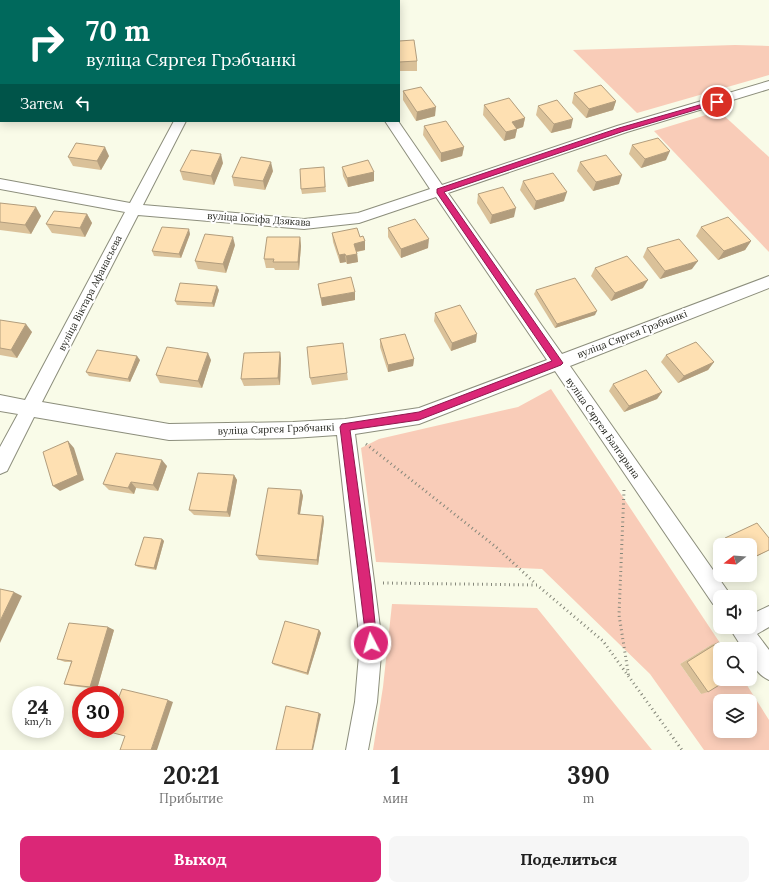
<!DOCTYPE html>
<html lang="ru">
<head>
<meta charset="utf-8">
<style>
  body { margin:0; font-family:Lora,serif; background:#f6f6f6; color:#222; height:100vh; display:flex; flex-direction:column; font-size:15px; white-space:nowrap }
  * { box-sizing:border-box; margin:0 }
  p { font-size:13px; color:#767676 }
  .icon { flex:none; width:22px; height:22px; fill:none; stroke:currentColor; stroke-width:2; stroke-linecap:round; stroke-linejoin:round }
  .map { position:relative; height:750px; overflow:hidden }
  .sheet { display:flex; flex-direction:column; background:#fff; flex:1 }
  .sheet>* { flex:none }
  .guide { position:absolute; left:0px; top:0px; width:400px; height:122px; box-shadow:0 2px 10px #0003; background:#00695c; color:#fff; overflow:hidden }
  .needle { width:26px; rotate:253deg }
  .buttons { position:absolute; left:713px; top:538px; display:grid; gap:8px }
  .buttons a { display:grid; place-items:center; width:44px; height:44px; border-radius:8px; background:#fff; box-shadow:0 2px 10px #0003; font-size:20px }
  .speed { position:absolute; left:12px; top:686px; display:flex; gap:8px; font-size:20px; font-weight:700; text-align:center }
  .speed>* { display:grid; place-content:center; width:52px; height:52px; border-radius:50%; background:#fff; box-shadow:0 2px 10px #0003; line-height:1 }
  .speed small { font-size:10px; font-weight:400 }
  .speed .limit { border:6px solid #d22; background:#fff; color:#111 }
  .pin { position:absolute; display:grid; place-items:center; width:34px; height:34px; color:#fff; margin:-17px; border:2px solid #fff; border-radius:50%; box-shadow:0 1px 4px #0007 }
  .me { position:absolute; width:44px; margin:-22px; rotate:355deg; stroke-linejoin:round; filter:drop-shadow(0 0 3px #0008) }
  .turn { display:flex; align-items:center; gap:14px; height:84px; padding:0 20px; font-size:18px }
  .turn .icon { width:52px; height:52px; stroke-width:2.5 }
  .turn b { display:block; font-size:28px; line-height:34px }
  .then { display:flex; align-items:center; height:38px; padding:0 20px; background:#0003; gap:8px; font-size:15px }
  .eta { display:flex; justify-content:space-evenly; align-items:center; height:68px; text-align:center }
  .eta b { font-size:24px; font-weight:700; line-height:28px }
  .primary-button { display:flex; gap:8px; margin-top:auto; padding:8px 20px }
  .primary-button a { flex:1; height:46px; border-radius:8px; background:#db2777; color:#fff; font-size:16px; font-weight:700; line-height:46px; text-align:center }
  .primary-button a+a { background:#f6f6f6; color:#222 }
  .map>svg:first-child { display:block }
</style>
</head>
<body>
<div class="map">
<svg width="769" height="750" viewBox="0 0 769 750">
  <rect width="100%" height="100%" fill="#f9fbe8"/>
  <!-- green -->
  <g fill="#f9ccb8" fill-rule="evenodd">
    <path d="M735,45l34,1v29l-132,38 -64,-63z"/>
    <path d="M719,111l50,46v95l-115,-121z"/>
    <path d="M551,389l173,260 -13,-4 -31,19 21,30 23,-15h19l26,41v30h-65l-54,-76 -108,-105 -166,-7 -15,-114 18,-9 139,-32zM720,701h30v30h-30z"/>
    <path d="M392,604l145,4 115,142h-279l10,-63z"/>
  </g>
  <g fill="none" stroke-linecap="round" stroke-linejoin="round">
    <!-- stream -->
    <g fill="#59ac9c" fill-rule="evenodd">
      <path d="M44,0h4l-1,1h-4z"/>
      <rect x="0" y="32" width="1" height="3"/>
    </g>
    <defs>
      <g id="lane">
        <path d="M29,0h7l-8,1z"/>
        <path d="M1,22v4l-1,1v-4z"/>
      </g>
      <g id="street">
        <path d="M769,81v8l-142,43 -179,61 114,161 207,-78v12l-199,78 157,224 3,7h-10v10l-7,-3 -158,-233 -136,53 -64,10 27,209 -5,59 -9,48h-22l9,-48 5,-59 -23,-208 -44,3 -124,2 -135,-23 -27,54 -7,3v-27l18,-33 -18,-3v-16l25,5 100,-188 -125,-23v-10l130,24 44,-82h12l-43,84 161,14 54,-6 72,-24 -45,-68h13l44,64 175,-59zM436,197l111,163 -128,48 -74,11 -52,3 -124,2 -127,-22 96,-187 166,14 55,-6z"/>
        <path d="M769,606v21l-12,7 12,16v30c-13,-6 -19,-18 -19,-31h-7l-14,-22h21v-12z"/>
      </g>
    </defs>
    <!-- lane casing -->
    <use href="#lane" stroke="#8c8e7c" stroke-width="2"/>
    <!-- street casing -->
    <use href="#street" stroke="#8c8e7c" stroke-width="2"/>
    <!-- path -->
    <g stroke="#85877a" stroke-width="3" stroke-dasharray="1 3.5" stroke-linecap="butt">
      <path d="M366,444l130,103 40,37"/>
      <path d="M624,490l-5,125 10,63"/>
      <path d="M383,583l154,2 66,56 79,109"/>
    </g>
    <!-- lane -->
    <use href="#lane" fill="#fff" fill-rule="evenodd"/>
    <!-- street -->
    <use href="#street" fill="#fff" fill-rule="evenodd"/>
  </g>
  <!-- wall -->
  <g fill="#dac199">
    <path d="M399,41l18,20v10h-18z"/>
    <path d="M403,91l32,25 -19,5 -13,-21z"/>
    <path d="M574,93l42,8 -3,9 -27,8 -14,-15z"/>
    <path d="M484,105l41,13 -2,9 -6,2 -2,9 -11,3 -21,-26z"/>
    <path d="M538,106l33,22 -20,5 -15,-18z"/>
    <path d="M424,126l40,21 -2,9 -21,6 -18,-27z"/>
    <path d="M632,145l34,15 -25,8 -12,-14z"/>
    <path d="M109,156l-8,14 -28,-4 -5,-9z"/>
    <path d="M580,162l39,22 -26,7 -16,-20z"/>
    <path d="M223,163l-9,22 -31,-5 -3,-9z"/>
    <path d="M324,167l2,25 -24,2 -1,-5z"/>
    <path d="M342,167l32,5v9l-26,6 -5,-11z"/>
    <path d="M273,171l-8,19 -31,-4 -2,-9z"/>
    <path d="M523,181l41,20 -30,9 -14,-20z"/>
    <path d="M478,194l36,23 -24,7 -13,-21z"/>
    <path d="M0,203l41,13 -10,18 -31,-4z"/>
    <path d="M87,214l5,9 -7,14 -33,-4 -6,-9z"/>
    <path d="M701,227l50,14 -6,9 -27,10 -22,-24z"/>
    <path d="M388,228l40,20 -27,10 -13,-21z"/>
    <path d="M332,233l28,4 5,4v9l-8,2 1,10 -11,2 -1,-2 -6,1 -7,-21z"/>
    <path d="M190,234l-9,24 -27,-2 -2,-5z"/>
    <path d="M300,237l1,9 -2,24h-24l-1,-2h-8l-2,-9z"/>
    <path d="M235,245l-9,28 -28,-4 -3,-8z"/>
    <path d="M647,248l45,21 -32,10 -17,-22z"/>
    <path d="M595,268l48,20 -32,13 -20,-25z"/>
    <path d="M318,284l37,16 -33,6 -3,-14z"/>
    <path d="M219,290l-5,17 -37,-2 -2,-4z"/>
    <path d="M536,290l59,25 -40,13 -21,-34z"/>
    <path d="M435,313l41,29 -25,9 -17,-30z"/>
    <path d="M0,320l32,12 -15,26 -17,-3z"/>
    <path d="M380,339l34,20 -1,7 -25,6 -8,-25z"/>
    <path d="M280,352l1,7 -1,26 -36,1 -3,-7z"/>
    <path d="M666,355l48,7 -6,8 -30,13 -17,-21z"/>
    <path d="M140,360l-10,22 -41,-6 -3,-4z"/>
    <path d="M211,360l-9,28 -42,-5 -4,-8z"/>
    <path d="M347,373l1,7 -36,5 -2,-7z"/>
    <path d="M613,384l49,8 -5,7 -33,13 -15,-21z"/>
    <path d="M167,466l-9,25 -22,-3 -2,6 -25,-4 -6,-6z"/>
    <path d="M234,475l3,5 -7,37 -36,-2 -5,-5z"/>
    <path d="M301,490l2,6 -3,18 23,2 1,5 -6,44 -59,-5 -3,-5z"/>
    <path d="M725,538l44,12 -19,10v-15h-30v1l-3,-3z"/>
    <path d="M162,539l2,2 -8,29 -18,-3 -3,-2z"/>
    <path d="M108,627l6,3 -17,59 -25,-3 -8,-2 7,-22h-6l-8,-3z"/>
    <path d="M319,630l2,3 -13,42 -34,-10 -2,-2z"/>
    <path d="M719,642l-11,50 -7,2 -21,-30 31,-19z"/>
  </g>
  <!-- shaded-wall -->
  <g fill="#b29d7d">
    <path d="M616,101l-3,9 -27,8 3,-9z"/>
    <path d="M436,107l-1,9 -19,5 1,-9z"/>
    <path d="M525,118l-2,9 -6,2 -2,9 -11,3 2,-9 6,-10z"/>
    <path d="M573,119l-2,9 -20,5 3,-9z"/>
    <path d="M105,147l4,9 -8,14 -4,-9z"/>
    <path d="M464,147l-2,9 -21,6v-9z"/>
    <path d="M670,151l-4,9 -25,8 4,-9z"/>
    <path d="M221,154l2,9 -9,22 -3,-9z"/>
    <path d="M271,162l2,9 -8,19 -2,-9z"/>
    <path d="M374,172v9l-26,6 -1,-9z"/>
    <path d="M622,175l-3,9 -26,7 3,-9z"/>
    <path d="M567,192l-3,9 -30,9 2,-9z"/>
    <path d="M36,207l5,9 -10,18 -6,-9z"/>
    <path d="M516,208l-2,9 -24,7 2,-9z"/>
    <path d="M87,214l5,9 -7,14 -5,-9z"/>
    <path d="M189,229l1,5 -9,24 -2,-4z"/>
    <path d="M233,237l2,8 -9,28 -3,-9z"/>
    <path d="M300,237l1,9 -2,24 -1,-8z"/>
    <path d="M429,239l-1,9 -27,10v-9z"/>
    <path d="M365,241v9l-11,2v-8z"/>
    <path d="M751,241l-6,9 -27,10 6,-9z"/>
    <path d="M345,254l1,8 -6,1 -1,-8z"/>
    <path d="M357,254l1,8 -11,2 -1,-8z"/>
    <path d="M698,261l-6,8 -32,10 5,-8z"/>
    <path d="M648,280l-5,8 -32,13 4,-8z"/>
    <path d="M217,286l2,4 -5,17 -2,-4z"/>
    <path d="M355,292v8l-33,6 -1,-8z"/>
    <path d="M597,311l-2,4 -40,13 2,-4z"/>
    <path d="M26,324l6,8 -15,26 -6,-8z"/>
    <path d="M477,334l-1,8 -25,9 1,-8z"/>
    <path d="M280,352l1,7 -1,26 -2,-7z"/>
    <path d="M208,353l3,7 -9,28 -4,-7z"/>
    <path d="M137,356l3,4 -10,22 -2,-3z"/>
    <path d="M414,359l-1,7 -25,6v-7z"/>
    <path d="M714,362l-6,8 -30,13 6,-7z"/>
    <path d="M662,392l-5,7 -33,13 5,-6z"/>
    <path d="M68,441l6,7 10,32 -24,11 -7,-5z"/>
    <path d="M162,460l5,6 -9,25 -5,-6z"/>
    <path d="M234,475l3,5 -7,37 -3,-5z"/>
    <path d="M131,482l5,6 -2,6 -6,-6z"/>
    <path d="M301,490l2,6 -4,23 -1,-5z"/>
    <path d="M323,516l1,5 -6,44 -1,-5z"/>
    <path d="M162,539l2,2 -8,29 -2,-2z"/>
    <path d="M14,592l8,4 -22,47v-22z"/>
    <path d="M108,627l6,3 -17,59 -7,-2z"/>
    <path d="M319,630l2,3 -13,42 -1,-2z"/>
    <path d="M168,700l5,2 -16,48h-6z"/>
    <path d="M319,713l2,1 -8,36h-1z"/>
  </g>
  <!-- building -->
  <g fill="#fee0b2" stroke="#b29d7d">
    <path d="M414,40l3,21 -18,1v-21z"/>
    <path d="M601,85l15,16 -27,8 -15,-16z"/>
    <path d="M421,87l15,20 -19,5 -14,-21z"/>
    <path d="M509,98l16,20 -13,4 5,7 -11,3 -22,-27z"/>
    <path d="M557,100l16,19 -19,5 -16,-18z"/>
    <path d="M446,121l18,26 -23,6 -17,-27z"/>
    <path d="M658,138l12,13 -25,8 -13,-14z"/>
    <path d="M76,143l29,4 -8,14 -29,-4z"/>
    <path d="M191,150l30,4 -10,22 -31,-5z"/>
    <path d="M606,155l16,20 -26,7 -16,-20z"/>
    <path d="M241,157l30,5 -8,19 -31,-4z"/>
    <path d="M368,160l6,12 -27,6 -5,-11z"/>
    <path d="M324,167l1,20 -24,2 -1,-20z"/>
    <path d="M553,173l14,19 -31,9 -13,-20z"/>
    <path d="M503,187l13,21 -24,7 -14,-21z"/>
    <path d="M0,203l36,4 -11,18 -25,-3z"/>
    <path d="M54,211l33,3 -7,14 -34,-4z"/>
    <path d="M728,217l23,24 -27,10 -23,-24z"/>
    <path d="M415,219l14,20 -28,10 -13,-21z"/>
    <path d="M162,227l27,2 -10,25 -27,-3z"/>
    <path d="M357,228l3,9 3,-1 2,5 -11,3 3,10 -11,2 -1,-2 -6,1 -7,-22z"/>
    <path d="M205,234l28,3 -10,27 -28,-3z"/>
    <path d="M267,237h33l-2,25h-25l1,-3h-10z"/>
    <path d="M679,239l19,22 -33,10 -18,-23z"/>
    <path d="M627,256l21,24 -33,13 -20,-25z"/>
    <path d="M351,277l4,15 -34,6 -3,-14z"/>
    <path d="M575,278l22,33 -40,13 -21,-34z"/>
    <path d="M180,283l37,3 -5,17 -37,-2z"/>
    <path d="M460,305l17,29 -25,9 -17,-30z"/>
    <path d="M0,320l26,4 -15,26 -11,-2z"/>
    <path d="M405,334l9,25 -26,6 -8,-26z"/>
    <path d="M696,342l18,20 -30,14 -18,-21z"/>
    <path d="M343,343l4,30 -37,5 -3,-31z"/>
    <path d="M167,347l41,6 -10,28 -42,-6z"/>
    <path d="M97,350l40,6 -9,23 -42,-7z"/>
    <path d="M280,352l-2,26 -37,1 3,-26z"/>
    <path d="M646,370l16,22 -33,14 -16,-22z"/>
    <path d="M68,441l10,34 -25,11 -10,-34z"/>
    <path d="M116,453l46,7 -9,25 -22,-3 -3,6 -25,-4z"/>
    <path d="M198,473l36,2 -7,37 -38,-2z"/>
    <path d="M268,488l33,2 -3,24 25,2 -6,44 -61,-5z"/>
    <path d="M757,523l12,15v12l-19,9v-14h-20l-5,-7z"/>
    <path d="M144,537l18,2 -8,29 -19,-3z"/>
    <path d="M0,589l14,3 -14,29z"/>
    <path d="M285,621l34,9 -12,43 -35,-10z"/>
    <path d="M69,623l39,4 -18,60 -26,-3 8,-23 -15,-2z"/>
    <path d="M719,642l4,7h-3v30h9l-21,13 -21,-30z"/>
    <path d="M122,689l46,11 -17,50h-31l5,-14 -19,-5 1,-2h8v-22z"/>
    <path d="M286,706l33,7 -7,37h-36z"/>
  </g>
  <!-- route -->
  <path fill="#db2777" stroke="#8e194d" d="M717,100h2v3l-95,28 -180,61 119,171 -2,2 -142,55 -69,10 21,153 6,60 -2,4 -4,2 -4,-2 -27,-220 2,-3 77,-12 133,-51 -115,-168v-4l182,-61z"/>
  <g text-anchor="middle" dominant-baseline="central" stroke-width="4" stroke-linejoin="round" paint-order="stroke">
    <!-- street labels -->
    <g font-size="10" fill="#1f2019" stroke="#fff">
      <text transform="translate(259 219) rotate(4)">вуліца Іосіфа Дзякава</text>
      <text transform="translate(90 293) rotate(-63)">вуліца Віктара Афанасьева</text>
      <text transform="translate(632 334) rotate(-21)">вуліца Сяргея Грэбчанкі</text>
      <text transform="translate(603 428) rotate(55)">вуліца Сяргея Балгарына</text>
      <text transform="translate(276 429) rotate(-2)">вуліца Сяргея Грэбчанкі</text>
    </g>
  </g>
</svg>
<div class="buttons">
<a><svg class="needle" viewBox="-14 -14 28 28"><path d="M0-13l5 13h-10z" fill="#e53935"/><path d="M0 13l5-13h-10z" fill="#767676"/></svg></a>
<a><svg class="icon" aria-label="sound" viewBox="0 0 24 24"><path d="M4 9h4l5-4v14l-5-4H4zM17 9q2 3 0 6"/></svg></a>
<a><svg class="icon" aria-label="search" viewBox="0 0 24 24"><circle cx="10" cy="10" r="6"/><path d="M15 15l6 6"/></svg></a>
<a><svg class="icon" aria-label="layers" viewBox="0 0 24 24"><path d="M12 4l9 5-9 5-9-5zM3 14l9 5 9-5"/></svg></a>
</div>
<div class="speed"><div>24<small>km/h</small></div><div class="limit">30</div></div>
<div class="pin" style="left:717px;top:102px;background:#d93025"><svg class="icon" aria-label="arrive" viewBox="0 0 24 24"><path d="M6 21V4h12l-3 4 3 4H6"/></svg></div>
<svg class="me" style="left:371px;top:643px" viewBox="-20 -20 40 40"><circle r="17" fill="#db2777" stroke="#fff" stroke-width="3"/><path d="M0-11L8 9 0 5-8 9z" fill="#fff"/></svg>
<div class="guide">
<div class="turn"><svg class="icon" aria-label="right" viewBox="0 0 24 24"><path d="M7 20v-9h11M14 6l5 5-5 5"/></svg><div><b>70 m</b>вуліца Сяргея Грэбчанкі</div></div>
<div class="then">Затем<svg class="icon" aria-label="left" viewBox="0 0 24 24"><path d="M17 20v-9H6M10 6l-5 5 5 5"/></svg></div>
</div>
</div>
<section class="sheet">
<div class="eta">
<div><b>20:21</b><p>Прибытие</p></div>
<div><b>1</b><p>мин</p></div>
<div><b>390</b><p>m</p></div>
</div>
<div class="primary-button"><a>Выход</a><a>Поделиться</a></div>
</section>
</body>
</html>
